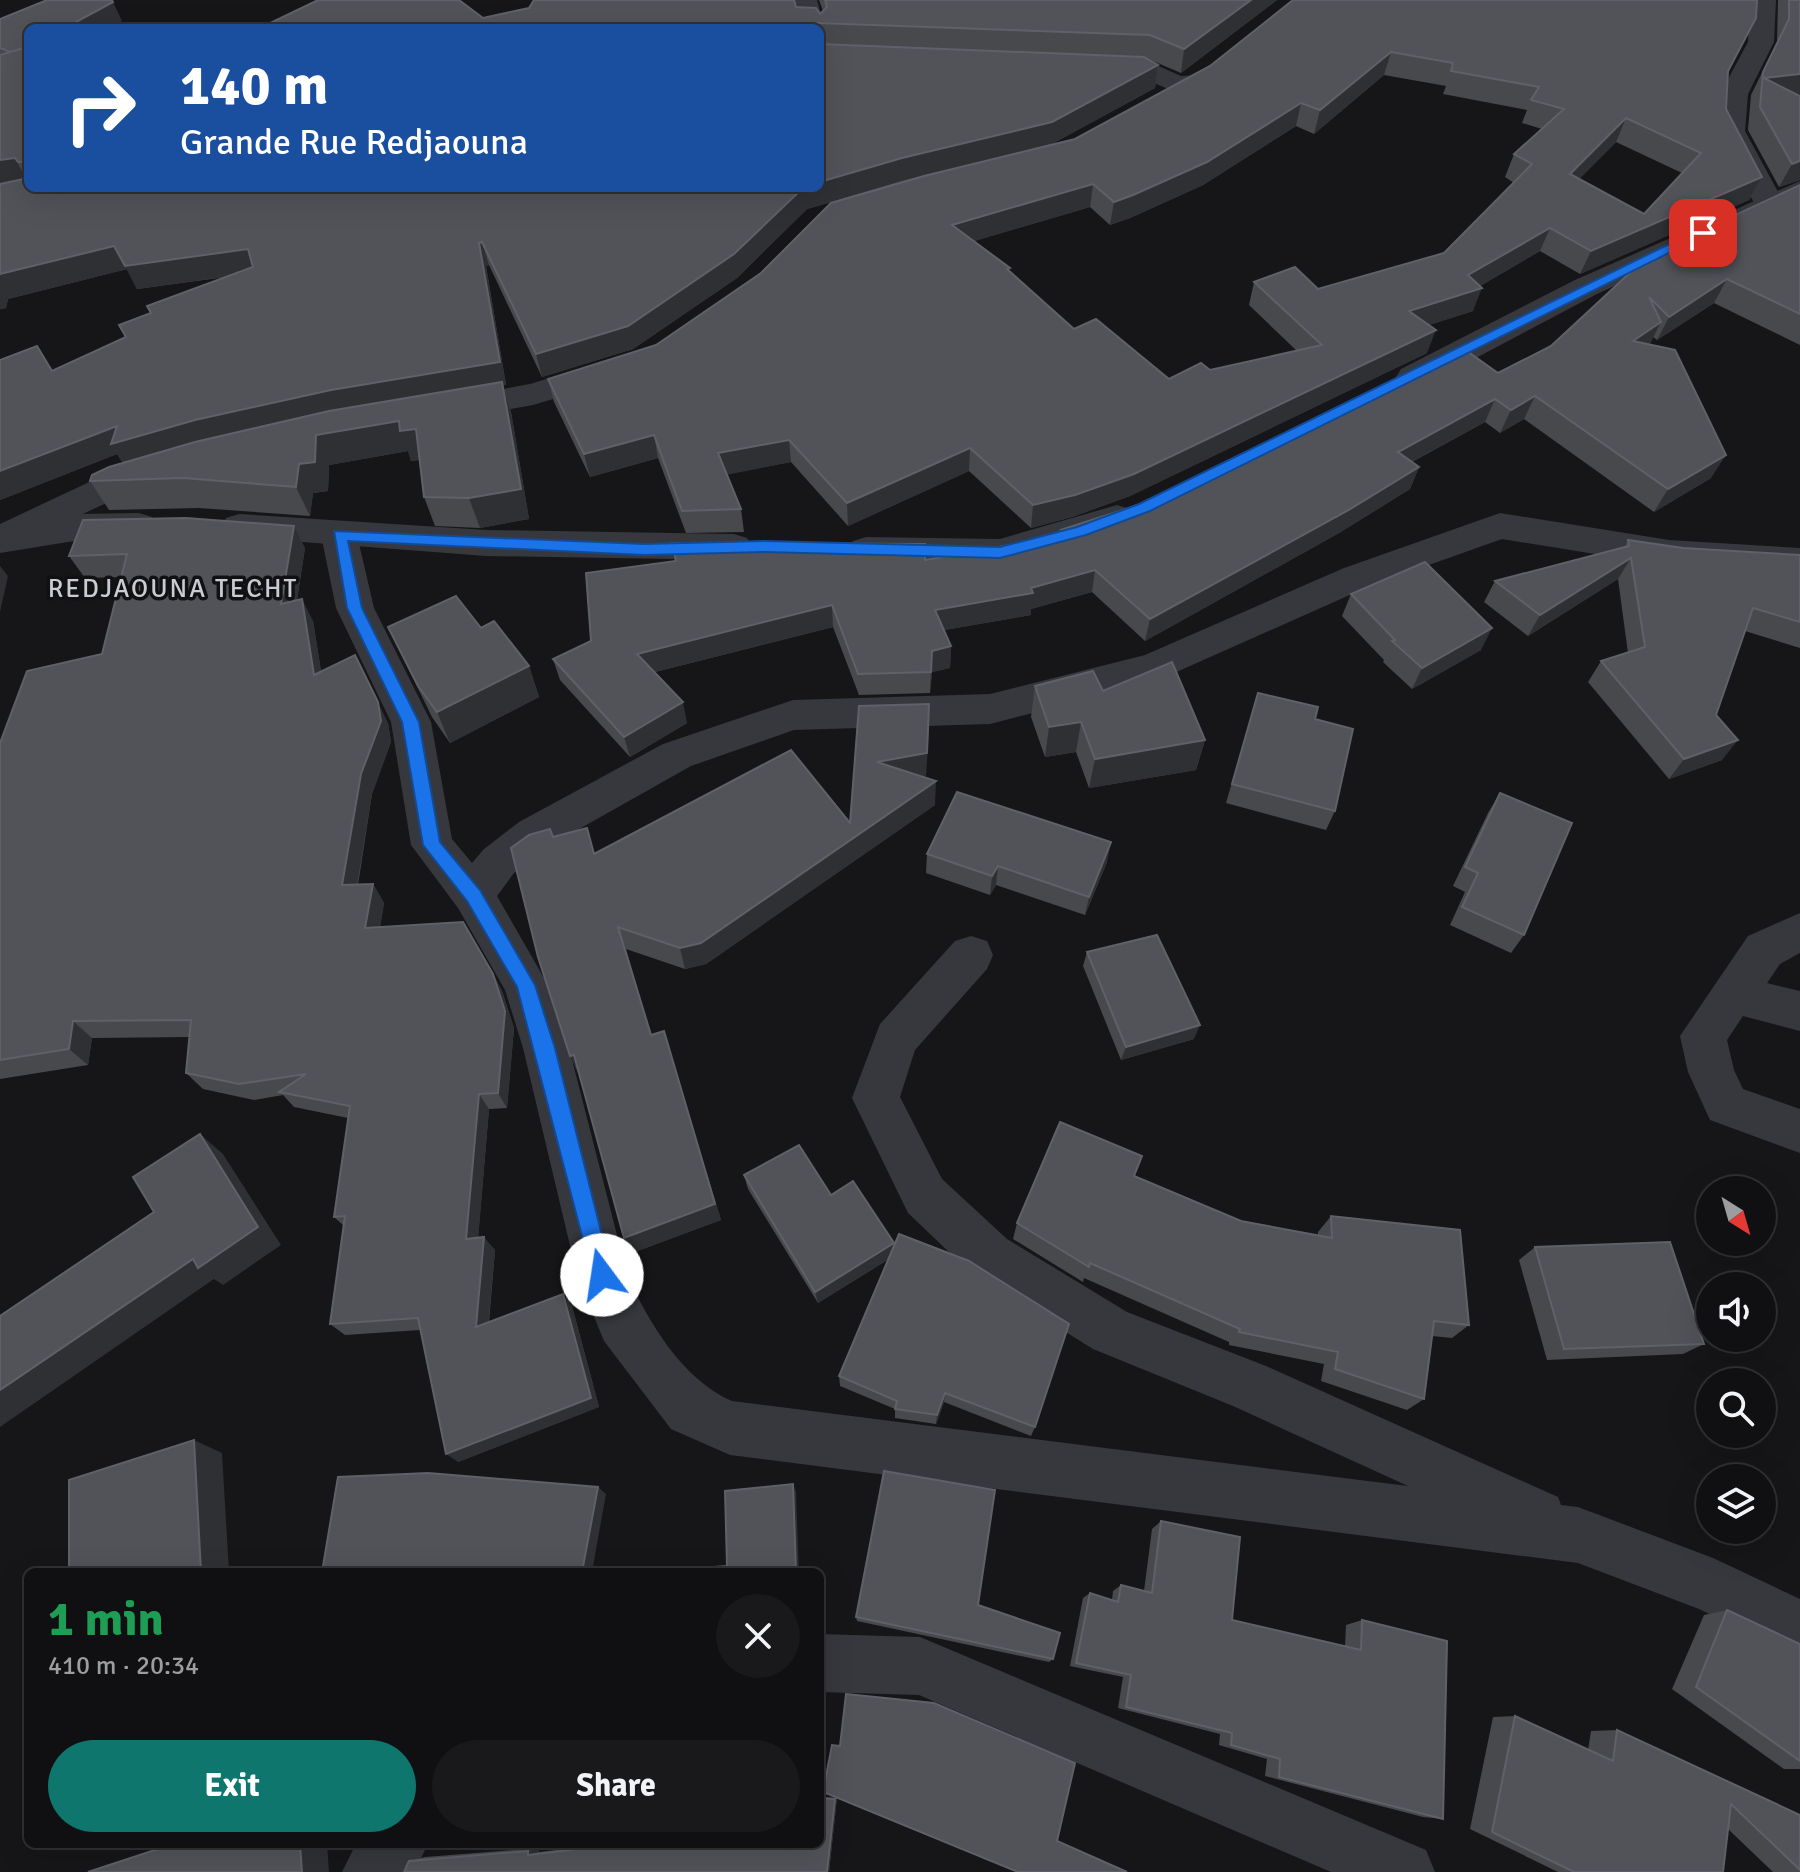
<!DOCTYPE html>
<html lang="en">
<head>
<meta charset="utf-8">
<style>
  body { margin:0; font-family:Signika,sans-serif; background:#19191b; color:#f1f3f6; height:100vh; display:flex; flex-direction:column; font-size:30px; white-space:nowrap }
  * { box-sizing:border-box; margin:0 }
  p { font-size:26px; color:#9c9d9f }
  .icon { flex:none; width:44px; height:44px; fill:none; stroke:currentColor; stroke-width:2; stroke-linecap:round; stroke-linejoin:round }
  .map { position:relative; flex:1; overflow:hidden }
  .drawer { position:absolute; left:24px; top:1568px; width:800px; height:280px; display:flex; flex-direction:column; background:#101012; border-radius:12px; box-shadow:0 8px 32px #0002,0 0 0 2px #303032 }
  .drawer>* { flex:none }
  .top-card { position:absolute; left:24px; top:24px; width:800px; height:168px; border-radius:12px; box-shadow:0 8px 32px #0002,0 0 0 2px #303032; background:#1a4fa0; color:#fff; overflow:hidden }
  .needle { width:52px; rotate:143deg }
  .buttons { position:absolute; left:1696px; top:1176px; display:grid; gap:16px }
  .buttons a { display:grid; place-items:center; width:80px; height:80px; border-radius:50%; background:#101012; box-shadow:0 8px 32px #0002,0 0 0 2px #303032; font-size:40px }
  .pin { position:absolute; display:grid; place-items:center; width:68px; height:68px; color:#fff; margin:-34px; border-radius:16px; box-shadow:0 4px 12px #0006 }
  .me { position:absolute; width:88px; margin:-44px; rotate:346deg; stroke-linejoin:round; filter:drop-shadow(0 0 6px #0008) }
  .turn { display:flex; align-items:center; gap:28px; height:168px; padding:0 24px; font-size:36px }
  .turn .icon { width:104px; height:104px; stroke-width:2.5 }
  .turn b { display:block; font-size:56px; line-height:68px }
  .round { display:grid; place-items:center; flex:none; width:84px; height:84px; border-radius:42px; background:#19191b }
  .headline { display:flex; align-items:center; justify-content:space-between; height:136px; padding:0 24px }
  h1 { font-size:48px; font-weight:800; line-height:60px; color:#1e9e55 }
  .button { display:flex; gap:16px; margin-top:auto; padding:16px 24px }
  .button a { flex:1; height:92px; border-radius:48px; background:#0f766e; color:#fff; font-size:32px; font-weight:800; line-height:92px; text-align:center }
  .button a+a { background:#19191b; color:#f1f3f6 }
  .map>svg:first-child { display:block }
</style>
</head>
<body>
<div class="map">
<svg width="1800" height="1872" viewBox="0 0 1800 1872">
  <rect width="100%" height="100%" fill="#161618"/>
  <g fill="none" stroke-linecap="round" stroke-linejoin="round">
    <!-- minor -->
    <g fill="#37383d" fill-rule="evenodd">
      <path d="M791,0h26l8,28 -4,6 -1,-6h-21z"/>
      <path d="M1750,0h26l-2,42 -26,52 -3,37 39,72 -4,6h-22l-4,-6 -37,-72 3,-37 28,-52z"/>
      <path d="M1097,59l50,2 34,15 23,-1 4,6 -4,6 -27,6 -36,-16 -54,-4 -4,-6 4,-6z"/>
      <path d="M608,360l12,3 5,8 -5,8 -87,26 -84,15 -12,-3 -5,-8 5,-8 93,-17z"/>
      <path d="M155,461l12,4 5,8 -5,8 -41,13 -126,58v-28l102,-48z"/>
      <path d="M1500,513l169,27 131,8v26l-131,-8 -167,-27 -132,47 -216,96 -164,42 -196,6 -103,36 -142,80 -35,27 -17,23 51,89 21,63 58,226c21,48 56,106 105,127l676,85 -175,-80 -140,-57 -122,-76 -63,-60 -56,-115 28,-74 75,-83 16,-5 16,5 6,14 -6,14 -72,81 -15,47 42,82 65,60 120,73 139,54 292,131 3,8 17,2 135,51 87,41v59l-101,-49 -121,-46 -848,-108 -59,-26 -67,-88 -27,-66 -54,-227 -18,-58 -47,-82 -47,-63 -20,-123 -55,-114 -15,-73 5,-9 13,-4 13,4 5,9 17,73 57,114 21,117 20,24 12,-14 35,-27 144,-78 130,-44 197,-6 155,-39 199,-87z"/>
      <path d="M1800,913v40l-20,11 -13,19 33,8v40l-57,-15 -16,24 7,30 9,19 57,20v44l-90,-33 -22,-48 -8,-36 68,-100z"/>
      <path d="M820,1634l100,3 506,213 9,22h-104l-412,-177 -99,-3z"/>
      <path d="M356,1844h72l-14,28h-72z"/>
    </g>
    <!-- tertiary -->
    <g fill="#37383d" fill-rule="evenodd">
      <path d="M1800,181v20l-203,93 -172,91 -12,3 -12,-3 -5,-8 5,-8 174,-89z"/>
      <path d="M1117,505l13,4 5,9 -5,9 -130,38 -134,-2 -13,-4 -5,-9 5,-9 13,-4 134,2z"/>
      <path d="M139,513l13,4 5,9 -5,9 -13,4 -59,1 -80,13v-26l80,-13z"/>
      <path d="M239,514l247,16 248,4 13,4 5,9 -5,9 -13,4 -248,-4 -260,-20 -5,-9 5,-9z"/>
    </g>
  </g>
  <!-- wall -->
  <g fill="#47494d" fill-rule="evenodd">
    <path d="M819,0h458l-96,73 -35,-15 12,7 -3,23 -105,57 25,-6 135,-73 546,-48 -28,55 -2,36 36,68 -13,23 -169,74 -40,-23 -60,35 -7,25 -44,14 -2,28 -297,143 -58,21 -41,11 -62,-57 -121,55 -57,-64 -64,12 14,35 3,23 -58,1 -28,-75 -68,19 -36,-75 -6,-23 108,-34 264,-168 -113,32 -70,69 -104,71 -91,28 -53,-112 -3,1 20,119h-3l8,27 18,107 -49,9 -45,-2 -11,-29 -5,-37 -8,1 -3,-10 -79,14 -1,26 -15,2 -3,23 -111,-8 -90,2 -19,-29 33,-18 -6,-9 -117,46v-140l52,11 74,-34 25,-24 75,-36 -89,12 -10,-20 -119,30 -2,9 -6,1v-290l122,2 -94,7v160h792v-160h-560l223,-10 313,-11 24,7 3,-3zM1384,75l62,11 -3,8 84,16 -5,13 20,6 -28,25 -9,23 9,6 -70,70 -126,36 -64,-7 -5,23 48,46 -128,28 -95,-50 -100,-88 116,-34 20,18 20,-7 73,-33 93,-59 18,8zM1616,142l66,31 -38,41 -65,-35z"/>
    <path d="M1778,0h22v95l-1,1h1v84l-21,7 -31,-57 3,-35 26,-53z"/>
    <path d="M1800,185v160l-86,-42 -57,37 -4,-3 -4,8 62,133 -57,34 -130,-93 -24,14 -15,-11 -73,40 7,5 -9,22 -71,44 -194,108 -53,-49 -61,17v6l-87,15 7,16 -1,22 -18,4 -2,21 -71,2 -26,-68 -178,45 32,51 -57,34 -70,-77 -7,-21 38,-18 84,-79 -3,-19 253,17 135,-23 1,-7 102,-33 335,-124 53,-27z"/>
    <path d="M1628,540l55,8 117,7v93l-55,-17 -29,84 6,45 -53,19 -81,-97 13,-21 27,-8 -10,-74 -90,57 -44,-34 11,-21 129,-33z"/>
    <path d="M305,548l-8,52 16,21 8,50 67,52 3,19 -19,52 -14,91 15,-1 11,19 -4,24 113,47 9,17 12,37 -7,80 -18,1 -11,129 17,12 -6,72 74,-28 9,12 27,101 -141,55 -38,-132 -75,5 -15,-11 14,-98 -10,-9 14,-99 -54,-11 -11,-12 -29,5 -51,-11 -17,-16 3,-36 -97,1 -4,27 -88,14v-336l102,-89 20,-77 -37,1 -16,-22z"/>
    <path d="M1351,594l130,56 -69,39 -29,-27 1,-2 -42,-44z"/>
    <path d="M388,627l93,1 48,38 10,31 -89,46 -18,-26z"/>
    <path d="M1035,686l68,5 102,49 -9,30 -107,18 -13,-36 -31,5 -14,-40z"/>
    <path d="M1258,693l57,26 20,92 -9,19 -100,-27z"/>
    <path d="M926,777l9,28 -229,159 -21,5 -59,-20 25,86 19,16 51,169 -89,33 -53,-177 -26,-239 43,16 254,-30z"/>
    <path d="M1500,793l24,142 -13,18 -61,-28 15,-33 -12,-6 35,-73z"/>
    <path d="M927,854l180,8 -22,53 -89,-30 -6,10 -64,-22z"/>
    <path d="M1087,952l107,87 -73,21 -38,-94z"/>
    <path d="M744,1175l150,71 141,181 -4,9 -87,-34 -8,22 -41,-6v-9l-55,-23 -1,-10 50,-117 -71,44 -70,-114z"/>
    <path d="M1134,1176l107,45 77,14v-3l13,-16 138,109 -17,13 -20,-2 -8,63 -17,11 -86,-29 3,-17 -95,-19v-3l-145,-64 -1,4 -70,-43 4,-16z"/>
    <path d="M1535,1247l169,97 -21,10 -136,6 -28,-100z"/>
    <path d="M1161,1521l71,99 113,27 1,-22 16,-5 81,199 -20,-2 -158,-41 2,-17 -48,-14 1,-11 -102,-26 5,-31 -53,-11 13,-68 7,-5 22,7 1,-9 8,-6 23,6 8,-62z"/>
    <path d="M978,1605l75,54 -4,3 -192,-41 -1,-4z"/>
    <path d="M1727,1610l73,34v125h-16l-112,-80 32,-74z"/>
    <path d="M1515,1716l73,34 3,-19 26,-1 183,85v57h-27l-45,-43 -5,43h-165l-88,-43 23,-112z"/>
    <path d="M820,1797l17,1 -8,74h-425l5,-11 16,-4 114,-9v4l67,-8h214z"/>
  </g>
  <!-- shaded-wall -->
  <g fill="#2f3033">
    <path d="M1251,0h26l-96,73 3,-24z"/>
    <path d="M113,2l9,19 -13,7h-44z"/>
    <path d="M1391,52l-7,23 -70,59 6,-24z"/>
    <path d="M1800,62v33l-39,5 3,-22z"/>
    <path d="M1158,65l-3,23 -105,57 -148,36 -95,28 -70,69 -104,71 -91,28 -6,-23 267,-166h17v-6z"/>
    <path d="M1301,103l-5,23 -93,59 -73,33 -20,7 4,-23z"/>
    <path d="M1626,118l-10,24 -56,56 10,-24z"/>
    <path d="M15,158l12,23 -27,5v-26z"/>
    <path d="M1800,161v19l-21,7 13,-23z"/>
    <path d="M1762,177l-13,23 -169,74 11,-23z"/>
    <path d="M1093,184l-3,23 -139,41 1,-23z"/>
    <path d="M1550,228l-10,23 -71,41 13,-4 -9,23 -72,23 8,-23 59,-36z"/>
    <path d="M482,242l7,23 -3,1 20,119h-3l8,27 18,107 -49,9 -11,-30 34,-112 -378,80 -8,-12 -117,46v-29z"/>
    <path d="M114,246l13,23 -119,30 -2,9 -6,1v-35z"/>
    <path d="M248,249l11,23 -122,17 -12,-23z"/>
    <path d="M1727,279l-13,24 -57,37 12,-23z"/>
    <path d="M1661,322l-12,24 -16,-5z"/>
    <path d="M1436,330l-9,23 -297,143 -58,21 -41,11 2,-23z"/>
    <path d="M1535,396l-11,23 -24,14 11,-23z"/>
    <path d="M1495,399l-10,23 -96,52 9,-22z"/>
    <path d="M399,421l17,8 11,29 -16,3 -3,-10 -79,14 -1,26 -15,2 -3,23 -14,-29 3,-23 17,-29z"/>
    <path d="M654,435l4,23 -68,19 -6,-23z"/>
    <path d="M789,440l2,22 -70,14 -3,-23z"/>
    <path d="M970,448l-1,23 -121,55 -1,-23z"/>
    <path d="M1726,455l-15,23 -57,34 14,-23z"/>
    <path d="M1419,467l-9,22 -71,44 -194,108 5,-22z"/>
    <path d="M294,526l11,22 -12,77 -12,-21z"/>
    <path d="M1631,558l-13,21 -90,57 12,-21z"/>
    <path d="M0,566l8,10 -8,36z"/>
    <path d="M1095,570l-3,22 -61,17v6l-97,17 1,-22 96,-22z"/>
    <path d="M302,599l11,22 12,75 -11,-21z"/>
    <path d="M832,605l1,22 -190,48 -6,-21z"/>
    <path d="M1492,628l-11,22 -69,39 10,-21z"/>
    <path d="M951,646l-1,22 -18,4 -2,21 2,-42z"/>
    <path d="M355,655l33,68 3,19 -19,52 -18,110 -12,-19 19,-111z"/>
    <path d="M529,666l10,31 -89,46 -13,-31z"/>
    <path d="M683,702l4,21 -57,34 -6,-20z"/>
    <path d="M1081,722l-5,30 -31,5 4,-30z"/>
    <path d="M929,729l-3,48 -49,-15z"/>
    <path d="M1205,740l-9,30 -107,18 6,-29z"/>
    <path d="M1738,740l-16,20 -53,19 15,-20z"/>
    <path d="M936,781l-1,24 -229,159 -21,5 -5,-21z"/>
    <path d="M1111,842l-4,20 -22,53 4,-18z"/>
    <path d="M998,866l-2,19 -6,10 2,-19z"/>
    <path d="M373,884l11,19 -7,43 -12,-18z"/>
    <path d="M618,927l8,22 31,106 -6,-20z"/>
    <path d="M493,974l9,17 12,37 -7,80 -9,-15z"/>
    <path d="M73,1021l19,17 -4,27 -19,-16z"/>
    <path d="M1200,1025l-6,14 -73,21 5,-13z"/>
    <path d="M670,1051l51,169 -89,33 -8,-15z"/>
    <path d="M574,1055l9,19 -4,2 -9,-20z"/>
    <path d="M479,1094l10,15 -12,143 -11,-13z"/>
    <path d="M200,1134l23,20 58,91 -58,40 -9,-6 -214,148v-37l193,-131z"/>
    <path d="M484,1237l11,13 -8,88 -11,-11z"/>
    <path d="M894,1243v13l-76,47 -3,-11z"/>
    <path d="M563,1294l9,12 27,101 -141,55 -12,-8z"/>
    <path d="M945,1393l-1,9 -8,22 1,-9z"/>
    <path d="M194,1440l28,13 7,119h-28z"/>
    <path d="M793,1484l3,8 3,80h-3z"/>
    <path d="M598,1487l8,7 -14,78h-10z"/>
    <path d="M837,1798l-8,74h-2l8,-73z"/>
    <path d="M300,1844h27l2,28h-27z"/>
    <path d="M539,1848v4l-11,3v-4z"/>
  </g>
  <!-- building -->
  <g fill="#525359" stroke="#5f6168" stroke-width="2" fill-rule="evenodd">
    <path d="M47,0h65l1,2 -48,26h-37v19l-18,5 -10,-4v-29z"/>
    <path d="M318,0h141l24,18 46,-10 5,-8h260l2,7 20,1 4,6 7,-7 -2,-7h426l-67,49 -34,-14 -333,-12v5h-557z"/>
    <path d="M1293,0h464l-1,18 -28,53 -2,38 36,68 -171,74 -41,-23 -82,47 14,13 -73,23 27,19 -302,144 -59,21 -42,10 -63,-57 -123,55 -58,-63 -71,13 23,56 -59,2 -28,-76 -70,19 -36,-75 108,-34 105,-72 70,-70 93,-27 151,-37 135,-73zM1391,52l62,11 -2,8 88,16 -8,13 33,9 -50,45 18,10 -88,89 -126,36 -23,-22 -41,15 68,63 -112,25 -9,-7 -32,16 -73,-60 -22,10 -67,-60 3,-1 -58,-43 141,-41 21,18 19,-7 74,-33 94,-59 19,7zM1626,118l75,35 -57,61 -74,-40z"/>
    <path d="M1789,0h11v74l-36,4 36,18v65l-8,3 -32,-57 3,-35 26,-53z"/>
    <path d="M820,44l324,13 14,8 -106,57 -150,36 -82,24z"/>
    <path d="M28,47v115h-10l-3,-4 -15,2v-105z"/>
    <path d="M28,178v10h775l-69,66 -106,72 -92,28 -54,-112 -3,1 21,119 -169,28 -136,30 -84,24 6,-18 -117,45v-111l37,-14 15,25 74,-34 -7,-12 32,-12 -4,-7 106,-39 -5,-18 -123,17 -11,-20 -114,28v-90z"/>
    <path d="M1800,185v129l-73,-35 -58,38 -20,-20 12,25 -28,19 42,9 51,105 -58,34 -133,-93 -24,14 -16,-11 -97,53 21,15 -72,44 -197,108 -55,-49 -64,18 2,5 -98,17 16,36 -19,5 -1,21 -73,2 -26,-69 -195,49 46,48 -59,35 -71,-78 38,-18 -5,-68 90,-12 -4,-18 253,1v16l142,-25 -6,-5 102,-33 301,-148 34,24 53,-27 98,-91z"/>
    <path d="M502,382l19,107 -52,9 -45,-1 -8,-68 -16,2 -1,-10 -83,14 -1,27 -16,2 -3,23 -113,-9 -93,3 2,-6 17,-8 86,-25 134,-31z"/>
    <path d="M186,518l108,8 -13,78 21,-5 12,76 41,-20 23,47 3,19 -20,53 -19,111 31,-1 -8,44 98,-6 30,52 12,37 -7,82 -19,1 -13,145 18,-2 -8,90 87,-33 28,104 -145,56 -28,-136 -88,6 15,-108 -11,1 16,-111 -71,-14 27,-18 -67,10 -53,-11 5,-53 -118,1 -4,28 -69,11v-317l27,-72 75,-17 25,-100 -58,2 14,-36z"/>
    <path d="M1628,540l55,8 117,7v67l-47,-14 -37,107 22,25 -54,19 -83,-98 44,-14 -14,-89 -91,57 -45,-34 134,-35z"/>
    <path d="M1425,562l67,66 -70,40 -30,-27 3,-1 -44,-46z"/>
    <path d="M456,596l25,32 13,-7 35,45 -92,46 -19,-26 -30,-59z"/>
    <path d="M1172,662l33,78 -110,19 -14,-37 -32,5 -14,-41 58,-15 10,20z"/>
    <path d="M1258,693l60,14 -3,12 38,10 -18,82 -103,-27z"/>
    <path d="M929,704l-2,49 -50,9 59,19 -235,162 -21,5 -62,-21 33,108 13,-4 51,173 -91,34 -50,-183 -4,1 -32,-99 -27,-109 18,-13 21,-6 3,8 34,-9 7,26 197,-104 59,73 9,-117z"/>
    <path d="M957,792l154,50 -22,55 -91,-31 -6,10 -65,-22z"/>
    <path d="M1500,793l72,30 -48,112 -62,-28 16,-34 -13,-6z"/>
    <path d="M1157,935l43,90 -74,22 -39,-95z"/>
    <path d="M1060,1122l82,34 -8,20 107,45 91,17 -1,-22 129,14 9,95 -35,-4 -10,78 -89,-30 3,-17 -99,-20 1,-3 -150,-66 -1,4 -72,-44z"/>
    <path d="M200,1134l58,93 -60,41 -5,-9 -193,131v-74l154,-104 -21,-35z"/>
    <path d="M799,1145l32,50 22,-14 41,62 -79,49 -71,-117z"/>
    <path d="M899,1234l70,27 100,63 -34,103 -90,-34 -8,22 -42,-6 2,-8 -58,-25z"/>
    <path d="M1670,1242l34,102 -140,5 -29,-102z"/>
    <path d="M194,1440l7,132h-132v-92z"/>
    <path d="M884,1471l111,19 -17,115 82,28 -7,26 -197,-42z"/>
    <path d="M428,1473l170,14 -16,85h-260l16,-95z"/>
    <path d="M793,1484l3,88h-106v-3l37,-3 -2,-75z"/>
    <path d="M1161,1521l79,16 -8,83 129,30 1,-30 85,21 -4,178 -164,-42 1,-18 -49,-14 1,-12 -106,-26 5,-32 -55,-12 14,-70 28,9 3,-17 31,8z"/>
    <path d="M1727,1610l73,34v117l-104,-74z"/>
    <path d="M846,1694l88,9 141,60 -18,78 70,31h-109l-195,-80 9,-47 8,1z"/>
    <path d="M1515,1716l98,45 4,-31 183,85v55l-69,-66 -8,68h-149l-82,-40z"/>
    <path d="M820,1798l15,1 -8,73h-423l5,-11 119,-10v4l93,-11h199z"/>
    <path d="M173,1844h127l2,28h-214z"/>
  </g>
  <!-- route -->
  <path fill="#1a73e8" stroke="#114b97" stroke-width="2" d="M1698,230l11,3 -559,278 -64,24 -86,23 -235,-6 -121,3 -296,-14 14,67 57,114 21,120 40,48 55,95 20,63 57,227 -3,7 -7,3 -8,-3 -77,-295 -50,-86 -44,-56 -21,-123 -55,-114 -13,-77 310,13 121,-3 235,6 77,-20 62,-23z"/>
  <g text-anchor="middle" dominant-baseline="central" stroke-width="7" stroke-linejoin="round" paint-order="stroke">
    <!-- quarter labels -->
    <g font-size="26" letter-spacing="2" fill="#c9ccd4" stroke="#111113">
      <text x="173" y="589">REDJAOUNA TECHT</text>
    </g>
  </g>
</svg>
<div class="buttons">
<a><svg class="needle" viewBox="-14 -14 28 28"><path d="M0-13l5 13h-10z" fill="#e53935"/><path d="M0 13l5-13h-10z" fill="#9c9d9f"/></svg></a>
<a><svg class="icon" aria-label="sound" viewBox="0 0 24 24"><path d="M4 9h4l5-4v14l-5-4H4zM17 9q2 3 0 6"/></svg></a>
<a><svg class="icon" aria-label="search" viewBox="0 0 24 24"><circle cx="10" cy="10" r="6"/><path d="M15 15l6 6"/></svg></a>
<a><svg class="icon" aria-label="layers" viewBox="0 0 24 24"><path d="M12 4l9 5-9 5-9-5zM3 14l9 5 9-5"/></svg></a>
</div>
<div class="pin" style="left:1703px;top:233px;background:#d93025"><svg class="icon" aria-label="arrive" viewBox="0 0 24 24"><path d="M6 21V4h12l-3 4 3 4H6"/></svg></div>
<svg class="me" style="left:602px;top:1275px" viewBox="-20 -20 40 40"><circle r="19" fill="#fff"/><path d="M0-13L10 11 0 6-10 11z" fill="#1a73e8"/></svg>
<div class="top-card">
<div class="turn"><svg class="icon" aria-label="right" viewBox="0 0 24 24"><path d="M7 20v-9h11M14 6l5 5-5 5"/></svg><div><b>140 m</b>Grande Rue Redjaouna</div></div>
</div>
<section class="drawer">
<div class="headline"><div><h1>1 min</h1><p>410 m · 20:34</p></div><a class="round"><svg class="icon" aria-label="close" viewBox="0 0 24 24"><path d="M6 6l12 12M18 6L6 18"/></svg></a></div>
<div class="button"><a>Exit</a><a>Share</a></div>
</section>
</div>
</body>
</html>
